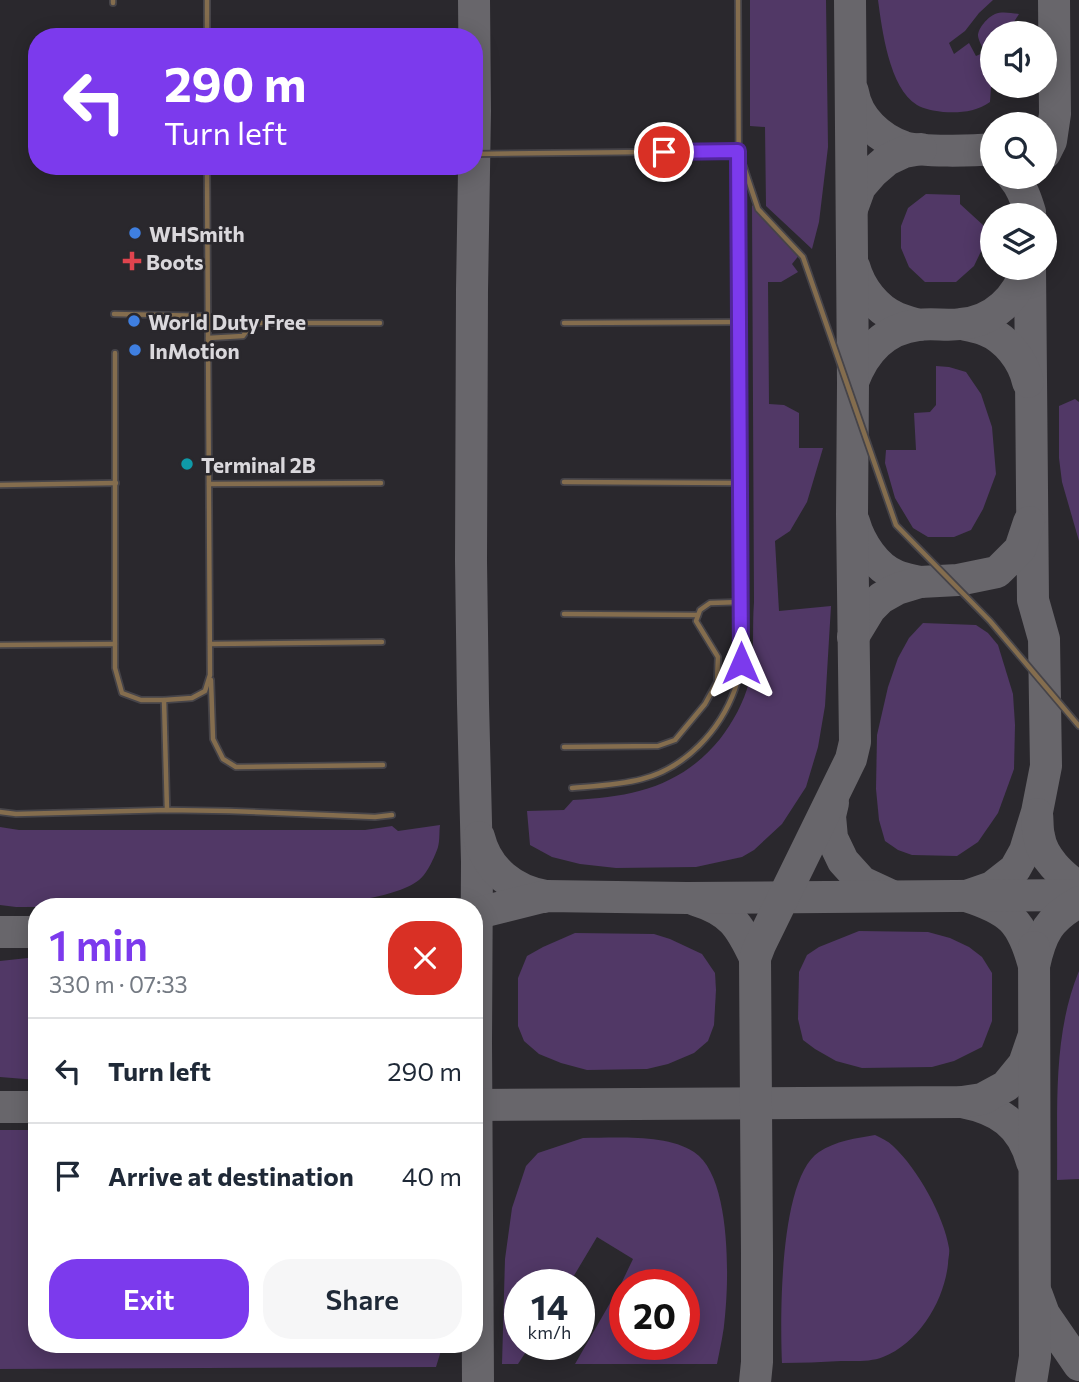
<!DOCTYPE html>
<html lang="en">
<head>
<meta charset="utf-8">
<style>
  body { margin:0; font-family:Commissioner,sans-serif; background:#f6f6f7; color:#1f2937; height:100vh; display:flex; flex-direction:column; font-size:26px; white-space:nowrap }
  * { box-sizing:border-box; margin:0 }
  p { font-size:23px; color:#747a83 }
  .icon { flex:none; width:38px; height:38px; fill:none; stroke:currentColor; stroke-width:2; stroke-linecap:round; stroke-linejoin:round }
  .map { position:relative; flex:1; overflow:hidden }
  .drawer { position:absolute; left:28px; top:898px; width:455px; height:455px; display:flex; flex-direction:column; background:#fff; border-radius:28px; box-shadow:0 4px 18px #0003 }
  .drawer>* { flex:none }
  .guide { position:absolute; left:28px; top:28px; width:455px; height:147px; border-radius:28px; box-shadow:0 4px 18px #0003; background:#7c3aed; color:#fff; overflow:hidden }
  .fabs { position:absolute; left:980px; top:21px; display:grid; gap:14px }
  .fabs a { display:grid; place-items:center; width:77px; height:77px; border-radius:50%; background:#fff; box-shadow:0 4px 18px #0003; font-size:35px }
  .speed { position:absolute; left:504px; top:1269px; display:flex; gap:14px; font-size:35px; font-weight:700; text-align:center }
  .speed>* { display:grid; place-content:center; width:91px; height:91px; border-radius:50%; background:#fff; box-shadow:0 4px 18px #0003; line-height:1 }
  .speed small { font-size:18px; font-weight:400 }
  .speed .limit { border:10px solid #d22; background:#fff; color:#111 }
  .pin { position:absolute; display:grid; place-items:center; width:60px; height:60px; color:#fff; margin:-30px; border:4px solid #fff; border-radius:50%; box-shadow:0 2px 7px #0007 }
  .me { position:absolute; width:77px; margin:-38px; rotate:0deg; stroke-linejoin:round; filter:drop-shadow(0 0 5px #0008) }
  .turn { display:flex; align-items:center; gap:24px; height:147px; padding:0 21px; font-size:32px }
  .turn .icon { width:91px; height:91px; stroke-width:2.5 }
  .turn b { display:block; font-size:49px; line-height:60px }
  .round { display:grid; place-items:center; flex:none; width:74px; height:74px; border-radius:28px; background:#f6f6f7 }
  .headline { display:flex; align-items:center; justify-content:space-between; height:119px; padding:0 21px }
  h1 { font-size:42px; font-weight:600; line-height:52px; color:#7c3aed }
  .action { display:flex; gap:14px; margin-top:auto; padding:14px 21px }
  .action a { flex:1; height:80px; border-radius:28px; background:#7c3aed; color:#fff; font-size:28px; font-weight:600; line-height:80px; text-align:center }
  .action a+a { background:#f6f6f7; color:#1f2937 }
  ul { padding:0; list-style:none }
  li { display:flex; align-items:center; gap:21px; height:105px; padding:0 21px; border-top:2px solid #e0e1e3 }
  li div { flex:1 }
  li b { display:block; font-size:26px }
  li em { font-style:normal }
  .map>svg:first-child { display:block }
</style>
</head>
<body>
<div class="map">
<svg width="1079" height="1382" viewBox="0 0 1079 1382">
  <rect width="100%" height="100%" fill="#2a282d"/>
  <!-- green -->
  <g fill="#513866" fill-rule="evenodd">
    <path d="M750,0h76l2,147 -9,75 -7,27 -46,-43 -1,-79 -15,-1z"/>
    <path d="M878,0h115l-14,13 -14,18 -16,12 5,11 15,-11 7,13 9,-4c-2,-4 -6,-10 -7,-16 0,-8 10,-19 17,-22 7,-3 16,-1 24,0l-12,19h-15v40l-2,29c-14,10 -30,11 -47,10 -8,-1 -19,-3 -26,-7 -28,-17 -35,-76 -39,-105z"/>
    <path d="M926,194l34,1v9l23,21 1,20 -10,21 -18,16h-31l-16,-15 -8,-19v-22l7,-18z"/>
    <path d="M752,205l48,49 -8,10 6,8 -17,10h-13l1,122 15,1 15,8v35h24l-16,54 -17,29 -15,10 4,70 52,-5 -6,100 -7,41 -12,40 -24,37 -28,26 -12,7 -46,10 -80,1 -36,-4 -28,-7 -22,-12 -3,-34 37,-1 9,-10c59,-3 108,-13 147,-61 13,-17 24,-37 29,-57 6,-26 3,-54 5,-80z"/>
    <path d="M936,366l13,1 17,5 15,22 11,33 4,47 -13,35 -12,21 -17,7h-26l-15,-9 -18,-30 -10,-35 1,-13h30l-2,-37 16,-1 6,-7z"/>
    <path d="M1075,399l4,3v139l-17,-59 -3,-24v-52z"/>
    <path d="M923,623l53,2 12,8 10,12 15,49 2,31 -1,44 -16,44 -20,29 -21,14 -45,-1 -14,-5 -13,-9 -6,-21 -3,-31 1,-54 11,-48 10,-29 11,-20z"/>
    <path d="M440,825c-1,7 0,15 -2,22 -2,7 -10,24 -15,29 -18,22 -91,28 -119,30l-288,1 -16,-2v-78l19,3h346l27,-4 6,5z"/>
    <path d="M859,931l69,1 22,6 19,9 13,10 10,16v48l-10,26 -28,14 -22,6 -70,1 -26,-7 -21,-12 -12,-9 -5,-21 1,-47 8,-17 12,-8z"/>
    <path d="M575,933l79,1 16,5 32,15 13,19 1,17 -2,35 -6,16 -14,12 -26,11 -21,5 -60,1 -26,-7 -22,-9 -15,-13 -6,-15v-48l9,-22 16,-9z"/>
    <path d="M37,957v123l-37,-3v-116z"/>
    <path d="M1079,971v208l-22,1c1,-69 -5,-144 22,-209z"/>
    <path d="M0,1130h37v214h406l-7,23 -436,2z"/>
    <path d="M875,1135c6,3 13,6 18,11 24,22 51,70 56,102 1,5 -1,11 -1,16 -4,37 -29,79 -65,93 -12,5 -29,4 -42,4 -20,1 -40,2 -59,2 -2,-45 -3,-185 37,-211 16,-11 38,-14 56,-17z"/>
    <path d="M583,1138c33,0 83,-4 111,14 37,24 35,125 31,164 -1,16 -5,32 -8,48h-142l46,-80 12,-25 -36,-22 -28,47h-49v60h11l-13,20h-16l3,-105 7,-51 14,-42 12,-13zM625,1284h59v60h-59z"/>
  </g>
  <g fill="none" stroke-linecap="round" stroke-linejoin="round">
    <!-- taxiway -->
    <g stroke="#68666b" stroke-width="32">
      <path d="M474,0l1,111 -3,179 -1,271 2,142 4,159 -1,180 2,340"/>
      <path d="M853,92c4,26 27,47 51,55 17,5 69,4 88,2"/>
      <path d="M1045,153l6,-12 4,-27 -1,-114"/>
      <path d="M1013,177c9,10 13,22 17,35"/>
      <path d="M852,209l8,-22 13,-15 14,-12 17,-8 17,-3"/>
      <path d="M854,266c6,22 22,43 43,52 7,3 15,5 22,7"/>
      <path d="M1030,268l3,332 11,39 2,127 -9,46 -12,39 -10,18 -23,18 -26,9c44,14 56,25 68,70"/>
      <path d="M963,324c7,2 15,3 22,6 21,8 38,30 43,52"/>
      <path d="M853,382c11,-30 31,-53 65,-57 14,-2 29,1 43,-1 33,-3 56,-26 66,-56"/>
      <path d="M854,522c6,21 22,46 43,54 7,3 15,4 23,6"/>
      <path d="M853,637l17,-28 11,-11 16,-9 23,-7 38,-2 39,-8 23,-23 9,-27"/>
      <path d="M833,803l-3,13 2,22 11,23 19,21 28,13"/>
      <path d="M1037,814c1,7 0,15 2,22 3,22 23,39 40,52"/>
      <path d="M479,837c8,33 35,54 67,59l-3,1"/>
      <path d="M695,900c36,11 45,26 60,58"/>
      <path d="M474,914l72,-18 141,2 392,-3"/>
      <path d="M0,932h37"/>
      <path d="M1034,966c7,-32 15,-48 45,-64"/>
      <path d="M962,1102c36,7 60,22 70,60"/>
      <path d="M474,1105l488,-3 20,-3 24,-13 18,-22 10,-29"/>
      <path d="M0,1107h37"/>
      <path d="M1037,1295l7,19 35,51"/>
      <path d="M755,1382l2,-20v-108l-2,-296 5,-13 91,-186 4,-17 -3,-228 1,-130 -3,-384"/>
      <path d="M1031,1382l4,-25 -1,-410"/>
    </g>
    <defs>
      <g id="lane">
        <path d="M113,0v3"/>
        <path d="M207,0v37"/>
        <path d="M474,154l264,-3"/>
        <path d="M740,155l18,54 45,48 93,268 94,96 89,105"/>
        <path d="M207,171l12,-5"/>
        <path d="M114,314l94,2"/>
        <path d="M564,323l175,-1"/>
        <path d="M208,338l35,-2 9,-13h128"/>
        <path d="M115,353v315l7,25 19,7h23l28,-2 13,-7 5,-16 -3,-509"/>
        <path d="M564,482l176,1"/>
        <path d="M209,484l172,-1"/>
        <path d="M0,485l116,-2"/>
        <path d="M564,614l134,1"/>
        <path d="M210,644l172,-2"/>
        <path d="M0,645l115,-1"/>
        <path d="M211,680l2,59 10,20 13,8 147,-2"/>
        <path d="M164,700l3,110"/>
        <path d="M564,747l94,-1 17,-6 30,-36 12,-22 1,-25 -22,-36 4,-11 10,-7 31,-1"/>
        <path d="M572,788c23,-2 47,-3 70,-9 43,-11 78,-48 93,-90 3,-8 4,-17 6,-26l-3,-663"/>
        <path d="M0,812l16,2 151,-4 62,1 146,6 17,-2"/>
      </g>
    </defs>
    <!-- lane casing -->
    <use href="#lane" stroke="#464449" stroke-width="8"/>
    <!-- lane -->
    <use href="#lane" stroke="#846d4e" stroke-width="4.5"/>
  </g>
  <g fill="none" stroke-linecap="round" stroke-linejoin="round">
    <defs>
      <path id="route" d="M664,152l74,-1 3,512"/>
    </defs>
    <!-- route casing -->
    <use href="#route" stroke="#51269a" stroke-width="18"/>
    <!-- route -->
    <use href="#route" stroke="#7c3aed" stroke-width="12"/>
  </g>
  <!-- markers -->
  <g fill="#3f7fe0" stroke="#2a282d" stroke-width="2.5">
    <circle cx="135" cy="233" r="7"/>
    <circle cx="134" cy="321" r="7"/>
    <circle cx="135" cy="350" r="7"/>
  </g>
  <path fill="#e0444e" stroke="#2a282d" stroke-width="2.5" d="M128.5 250.5h7v7h7v7h-7v7h-7v-7h-7v-7h7z"/>
  <circle fill="#0f9aa8" stroke="#2a282d" stroke-width="2.5" cx="187" cy="464" r="7"/>
  <g text-anchor="middle" dominant-baseline="central" stroke-width="5" stroke-linejoin="round" paint-order="stroke">
    <!-- poi labels -->
    <g font-size="21" font-weight="bold" fill="#dad8dc" stroke="#2a282d" text-anchor="start">
      <text x="149" y="233">WHSmith</text>
      <text x="146" y="261">Boots</text>
      <text x="148" y="321">World Duty Free</text>
      <text x="149" y="350">InMotion</text>
      <text x="201" y="464">Terminal 2B</text>
    </g>
  </g>
</svg>
<div class="fabs">
<a><svg class="icon" aria-label="sound" viewBox="0 0 24 24"><path d="M4 9h4l5-4v14l-5-4H4zM17 9q2 3 0 6"/></svg></a>
<a><svg class="icon" aria-label="search" viewBox="0 0 24 24"><circle cx="10" cy="10" r="6"/><path d="M15 15l6 6"/></svg></a>
<a><svg class="icon" aria-label="layers" viewBox="0 0 24 24"><path d="M12 4l9 5-9 5-9-5zM3 14l9 5 9-5"/></svg></a>
</div>
<div class="speed"><div>14<small>km/h</small></div><div class="limit">20</div></div>
<div class="pin" style="left:664px;top:152px;background:#d93025"><svg class="icon" aria-label="arrive" viewBox="0 0 24 24"><path d="M6 21V4h12l-3 4 3 4H6"/></svg></div>
<svg class="me" style="left:741px;top:663px" viewBox="-20 -20 40 40"><path d="M0-17L14 15 0 8-14 15z" fill="#7c3aed" stroke="#fff" stroke-width="4"/></svg>
<div class="guide">
<div class="turn"><svg class="icon" aria-label="left" viewBox="0 0 24 24"><path d="M17 20v-9H6M10 6l-5 5 5 5"/></svg><div><b>290 m</b>Turn left</div></div>
</div>
<section class="drawer">
<div class="headline"><div><h1>1 min</h1><p>330 m · 07:33</p></div><a class="round" style="background:#d93025;color:#fff"><svg class="icon" aria-label="close" viewBox="0 0 24 24"><path d="M6 6l12 12M18 6L6 18"/></svg></a></div>
<ul>
<li><svg class="icon" aria-label="left" viewBox="0 0 24 24"><path d="M17 20v-9H6M10 6l-5 5 5 5"/></svg><div><b>Turn left</b></div><em>290 m</em></li>
<li><svg class="icon" aria-label="arrive" viewBox="0 0 24 24"><path d="M6 21V4h12l-3 4 3 4H6"/></svg><div><b>Arrive at destination</b></div><em>40 m</em></li>
</ul>
<div class="action"><a>Exit</a><a>Share</a></div>
</section>
</div>
</body>
</html>
